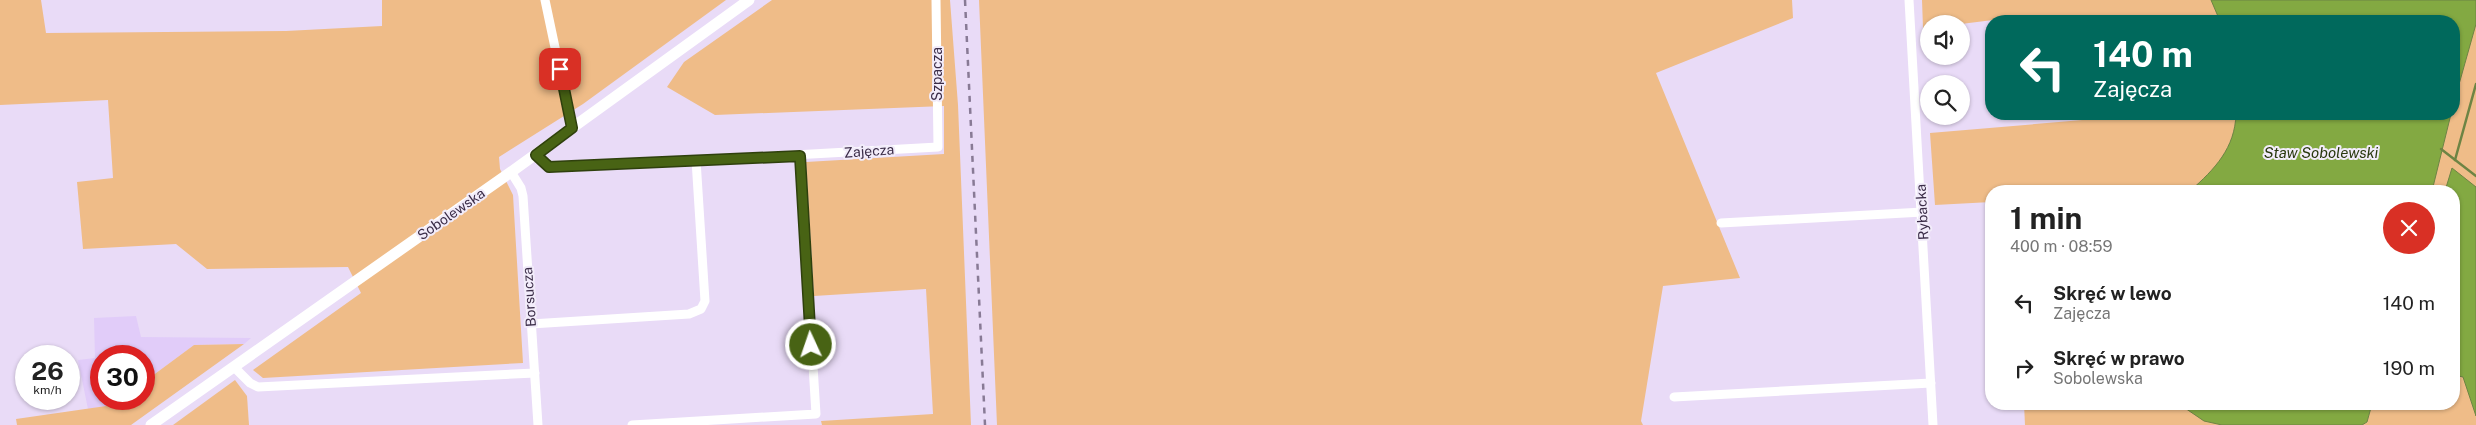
<!DOCTYPE html>
<html lang="pl">
<head>
<meta charset="utf-8">
<style>
  body { margin:0; font-family:"Public Sans",sans-serif; background:#f6f6f6; color:#222; height:100vh; display:flex; flex-direction:column; font-size:19px; white-space:nowrap }
  * { box-sizing:border-box; margin:0 }
  p { font-size:16px; color:#767676 }
  .icon { flex:none; width:28px; height:28px; fill:none; stroke:currentColor; stroke-width:2; stroke-linecap:round; stroke-linejoin:round }
  .map { position:relative; flex:1; overflow:hidden }
  .drawer { position:absolute; left:1985px; top:185px; width:475px; height:225px; display:flex; flex-direction:column; background:#fff; border-radius:20px; box-shadow:0 1px 4px #0004 }
  .drawer>* { flex:none }
  .banner { position:absolute; left:1985px; top:15px; width:475px; height:105px; border-radius:20px; box-shadow:0 1px 4px #0004; background:#00695c; color:#fff; overflow:hidden }
  .controls { position:absolute; left:1920px; top:15px; display:grid; gap:10px }
  .controls a { display:grid; place-items:center; width:50px; height:50px; border-radius:50%; background:#fff; box-shadow:0 1px 4px #0004; font-size:25px }
  .speed { position:absolute; left:15px; top:345px; display:flex; gap:10px; font-size:25px; font-weight:700; text-align:center }
  .speed>* { display:grid; place-content:center; width:65px; height:65px; border-radius:50%; background:#fff; box-shadow:0 1px 4px #0004; line-height:1 }
  .speed small { font-size:12px; font-weight:400 }
  .speed .limit { border:8px solid #d22; background:#fff; color:#111 }
  .pin { position:absolute; display:grid; place-items:center; width:42px; height:42px; color:#fff; margin:-21px; border-radius:10px; box-shadow:0 2px 8px #0006 }
  .me { position:absolute; width:55px; margin:-28px; rotate:357deg; stroke-linejoin:round; filter:drop-shadow(0 0 4px #0008) }
  .turn { display:flex; align-items:center; gap:18px; height:105px; padding:0 25px; font-size:22px }
  .turn .icon { width:65px; height:65px; stroke-width:2.5 }
  .turn b { display:block; font-size:35px; line-height:42px }
  .round { display:grid; place-items:center; flex:none; width:52px; height:52px; border-radius:26px; background:#f6f6f6 }
  .summary { display:flex; align-items:center; justify-content:space-between; height:85px; padding:0 25px }
  h1 { font-size:30px; font-weight:700; line-height:38px }
  ul { padding:0; list-style:none }
  li { display:flex; align-items:center; gap:15px; height:65px; padding:0 25px }
  li div { flex:1 }
  li b { display:block; font-size:19px }
  li em { font-style:normal }
  .map>svg:first-child { display:block }
</style>
</head>
<body>
<div class="map">
<svg width="2476" height="425" viewBox="0 0 2476 425">
  <rect width="100%" height="100%" fill="#e9dbf7"/>
  <!-- built -->
  <path fill="#e1ccf9" d="M136,316l5,21 110,1 -7,6 -50,1 -50,37v-26h-43v43h20l-8,6 -25,4 -10,-49 17,-2 -1,-40z"/>
  <!-- green -->
  <g fill="#efbc88">
    <path d="M0,0h41l5,33 240,-2 96,-5v-26h344l-143,104 -84,53 1,12 13,26 10,168 -260,15 -10,-8 108,-77 -13,-26 -141,2 -31,-25 -93,5 -6,-67 36,-4 -5,-78 -108,5z"/>
    <path d="M772,0h178l8,105 13,320h-149l-1,-4 112,-7 -7,-125 -112,7 -8,-134 138,-8v-48l-229,9 -48,-28 17,-25z"/>
    <path d="M979,0h813l1,18 -137,55 84,205 -77,8 -22,135 2,4h-646z"/>
    <path d="M1922,0h379l1,21h-292l-1,-3 -48,6h-32v4h-6z"/>
    <path d="M2476,0v425h-114l5,-3 5,-18h82v-213h-23l20,-77h3v-11l13,-48 -13,-34z"/>
    <path d="M2153,114h130l3,77h-295v11l-56,3 -5,-72z"/>
    <path d="M244,344l-113,81h-114l-1,-6 97,-14 8,-6h23v-17l50,-37z"/>
    <path d="M235,380l12,16 2,29h-76z"/>
    <path d="M2024,404h212l6,21h-217z"/>
  </g>
  <!-- water -->
  <g fill="#83a942" stroke="#6d8444">
    <path d="M2211,0h265v24l-22,78v-81h-234z"/>
    <path d="M2236,114h215l-19,77h-242c25,-22 45,-43 46,-77z"/>
    <path d="M2452,168l24,19v229l-13,-39 -9,-2v-184h-9z"/>
    <path d="M2179,404h193l-5,18 -5,3h-140l-18,-4z"/>
  </g>
  <g fill="none" stroke-linecap="round" stroke-linejoin="round">
    <!-- stream -->
    <g stroke="#6d8444" stroke-width="2.5">
      <path d="M2441,149l35,27"/>
      <path d="M2455,160l21,-76"/>
    </g>
    <!-- minor -->
    <g stroke="#fff" stroke-width="9">
      <path d="M545,0l27,128"/>
      <path d="M1909,0l24,425"/>
      <path d="M536,155l8,9 12,4 382,-21 -2,-147"/>
      <path d="M511,172l10,16 2,8 15,229"/>
      <path d="M1721,223l202,-11"/>
      <path d="M531,324l158,-10 12,-5 4,-8 -9,-141"/>
      <path d="M234,367l16,16 8,4 277,-14"/>
      <path d="M1674,397l257,-14"/>
      <path d="M632,425l184,-11 -16,-258"/>
    </g>
    <!-- tertiary -->
    <path stroke="#fff" stroke-width="11" d="M151,425l360,-253 238,-172"/>
    <!-- rail -->
    <path stroke="#887a95" stroke-width="2.5" stroke-dasharray="6 6" stroke-linecap="butt" d="M965,0l20,425"/>
  </g>
  <g fill="none" stroke-linecap="round" stroke-linejoin="round">
    <defs>
      <path id="route" d="M560,69l12,59 -36,27 13,12 251,-11 11,189"/>
    </defs>
    <!-- route casing -->
    <use href="#route" stroke="#2f400d" stroke-width="12"/>
    <!-- route -->
    <use href="#route" stroke="#486314" stroke-width="9"/>
  </g>
  <g text-anchor="middle" dominant-baseline="central" stroke-width="4" stroke-linejoin="round" paint-order="stroke">
    <!-- street labels -->
    <g font-size="14" fill="#3b2d48" stroke="#f2ecfa">
      <text transform="translate(937 74) rotate(-90)">Szpacza</text>
      <text transform="translate(869 151) rotate(-4)">Zajęcza</text>
      <text transform="translate(1922 212) rotate(-93)">Rybacka</text>
      <text transform="translate(451 214) rotate(-35)">Sobolewska</text>
      <text transform="translate(529 297) rotate(-94)">Borsucza</text>
    </g>
    <!-- water labels -->
    <g font-size="15" font-style="italic" fill="#29390e" stroke="#f2ecfa">
      <text x="2321" y="152">Staw Sobolewski</text>
    </g>
  </g>
</svg>
<div class="controls">
<a><svg class="icon" aria-label="sound" viewBox="0 0 24 24"><path d="M4 9h4l5-4v14l-5-4H4zM17 9q2 3 0 6"/></svg></a>
<a><svg class="icon" aria-label="search" viewBox="0 0 24 24"><circle cx="10" cy="10" r="6"/><path d="M15 15l6 6"/></svg></a>
</div>
<div class="speed"><div>26<small>km/h</small></div><div class="limit">30</div></div>
<div class="pin" style="left:560px;top:69px;background:#d93025"><svg class="icon" aria-label="arrive" viewBox="0 0 24 24"><path d="M6 21V4h12l-3 4 3 4H6"/></svg></div>
<svg class="me" style="left:811px;top:345px" viewBox="-20 -20 40 40"><circle r="17" fill="#486314" stroke="#fff" stroke-width="3"/><path d="M0-11L8 9 0 5-8 9z" fill="#fff"/></svg>
<div class="banner">
<div class="turn"><svg class="icon" aria-label="left" viewBox="0 0 24 24"><path d="M17 20v-9H6M10 6l-5 5 5 5"/></svg><div><b>140 m</b>Zajęcza</div></div>
</div>
<section class="drawer">
<div class="summary"><div><h1>1 min</h1><p>400 m · 08:59</p></div><a class="round" style="background:#d93025;color:#fff"><svg class="icon" aria-label="close" viewBox="0 0 24 24"><path d="M6 6l12 12M18 6L6 18"/></svg></a></div>
<ul>
<li><svg class="icon" aria-label="left" viewBox="0 0 24 24"><path d="M17 20v-9H6M10 6l-5 5 5 5"/></svg><div><b>Skręć w lewo</b><p>Zajęcza</p></div><em>140 m</em></li>
<li><svg class="icon" aria-label="right" viewBox="0 0 24 24"><path d="M7 20v-9h11M14 6l5 5-5 5"/></svg><div><b>Skręć w prawo</b><p>Sobolewska</p></div><em>190 m</em></li>
</ul>
</section>
</div>
</body>
</html>
